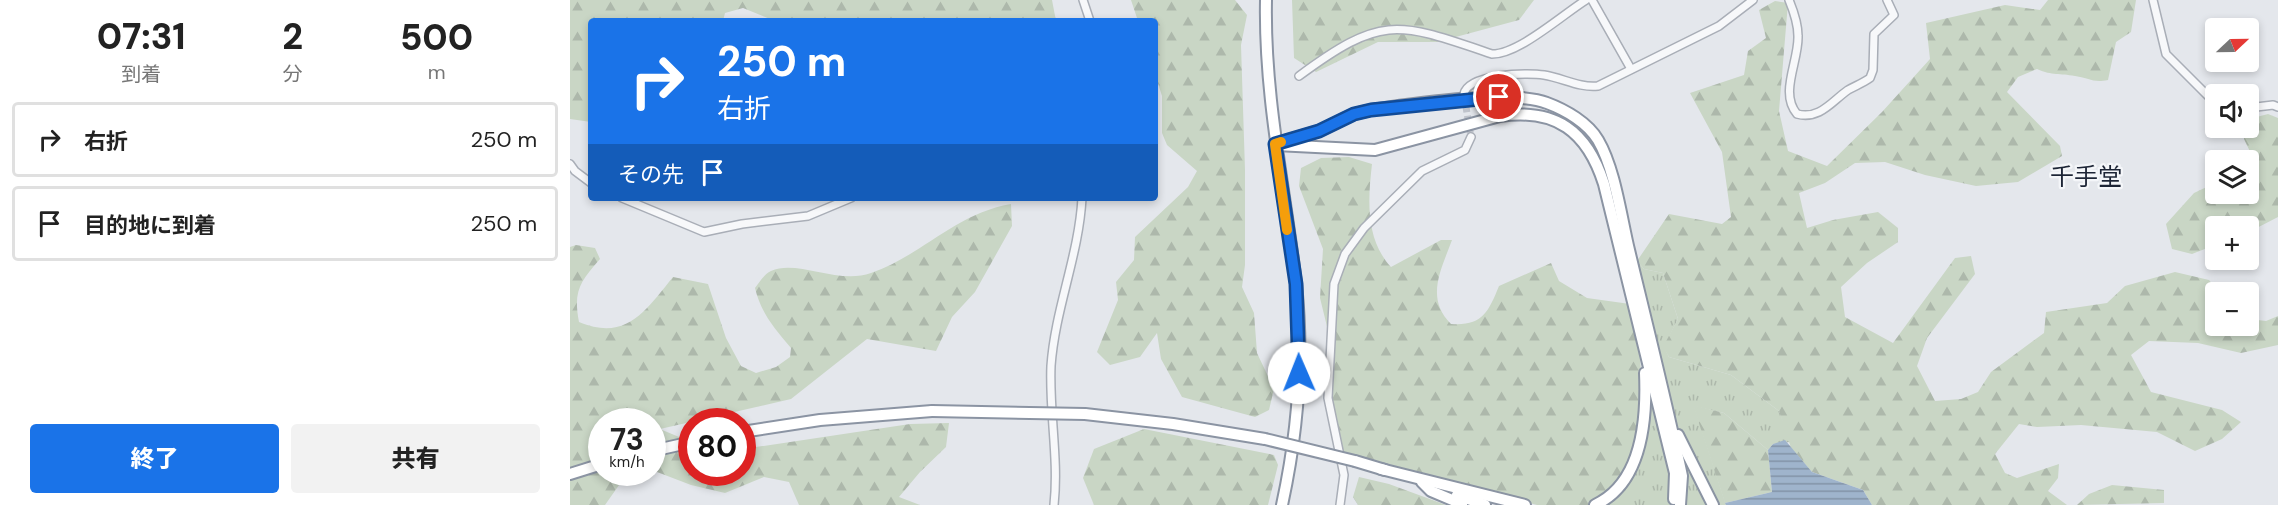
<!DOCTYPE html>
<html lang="ja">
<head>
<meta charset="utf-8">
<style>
  body { margin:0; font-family:"DM Sans","Noto Sans JP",sans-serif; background:#f2f2f2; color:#222; height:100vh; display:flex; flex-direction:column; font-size:22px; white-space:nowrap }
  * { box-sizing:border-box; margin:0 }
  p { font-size:20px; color:#767676 }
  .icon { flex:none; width:33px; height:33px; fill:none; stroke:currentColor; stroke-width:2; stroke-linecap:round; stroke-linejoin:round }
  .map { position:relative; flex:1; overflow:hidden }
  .drawer { display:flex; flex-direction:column; background:#fff; width:570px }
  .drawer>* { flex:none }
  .banner { position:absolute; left:18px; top:18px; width:570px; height:183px; border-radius:6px; box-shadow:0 3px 9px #0003; background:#1a73e8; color:#fff; overflow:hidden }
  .needle { width:39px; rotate:68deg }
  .fabs { position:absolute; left:1635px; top:18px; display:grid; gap:12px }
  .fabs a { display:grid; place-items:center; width:54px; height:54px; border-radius:6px; background:#fff; box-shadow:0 3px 9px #0003; font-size:30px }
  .speed { position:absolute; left:18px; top:408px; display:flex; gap:12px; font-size:30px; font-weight:700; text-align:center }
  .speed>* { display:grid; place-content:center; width:78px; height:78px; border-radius:50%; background:#fff; box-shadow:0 3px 9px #0003; line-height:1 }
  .speed small { font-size:15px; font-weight:400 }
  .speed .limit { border:9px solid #d22; background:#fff; color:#111 }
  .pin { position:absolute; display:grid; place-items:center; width:51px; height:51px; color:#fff; margin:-26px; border:3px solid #fff; border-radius:50%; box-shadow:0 2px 6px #0007 }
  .me { position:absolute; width:66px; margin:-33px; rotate:359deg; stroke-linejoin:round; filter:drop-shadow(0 0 4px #0008) }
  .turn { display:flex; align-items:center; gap:21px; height:126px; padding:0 30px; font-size:27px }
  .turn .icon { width:78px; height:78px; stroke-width:2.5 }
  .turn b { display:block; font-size:42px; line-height:51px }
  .then { display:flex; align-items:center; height:57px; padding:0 30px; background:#0003; gap:12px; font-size:22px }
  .eta { display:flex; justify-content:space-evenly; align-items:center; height:102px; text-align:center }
  .eta b { font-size:36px; font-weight:800; line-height:42px }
  .cta { display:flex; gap:12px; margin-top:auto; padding:12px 30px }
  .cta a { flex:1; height:69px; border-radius:6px; background:#1a73e8; color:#fff; font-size:24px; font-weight:800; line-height:69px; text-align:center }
  .cta a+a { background:#f2f2f2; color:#222 }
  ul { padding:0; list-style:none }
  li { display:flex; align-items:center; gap:18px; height:75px; margin:0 12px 9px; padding:0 18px; border:3px solid #e0e0e0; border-radius:6px }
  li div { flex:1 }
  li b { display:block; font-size:22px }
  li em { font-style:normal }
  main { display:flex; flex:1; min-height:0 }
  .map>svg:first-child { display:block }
</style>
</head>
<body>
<main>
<section class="drawer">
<div class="eta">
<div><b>07:31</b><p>到着</p></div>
<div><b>2</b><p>分</p></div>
<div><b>500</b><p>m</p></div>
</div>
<ul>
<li><svg class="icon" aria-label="right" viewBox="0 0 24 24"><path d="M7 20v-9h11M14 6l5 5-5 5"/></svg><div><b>右折</b></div><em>250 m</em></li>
<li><svg class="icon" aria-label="arrive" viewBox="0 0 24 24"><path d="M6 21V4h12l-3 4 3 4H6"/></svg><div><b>目的地に到着</b></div><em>250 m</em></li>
</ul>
<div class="cta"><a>終了</a><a>共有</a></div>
</section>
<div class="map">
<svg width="1708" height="505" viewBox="0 0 1708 505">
  <defs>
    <pattern id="grass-tufts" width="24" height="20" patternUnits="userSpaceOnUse" patternTransform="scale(1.5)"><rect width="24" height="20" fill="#c9d6c5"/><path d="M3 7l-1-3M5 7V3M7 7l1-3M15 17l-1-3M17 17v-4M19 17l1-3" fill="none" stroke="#adb8ab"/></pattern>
    <pattern id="forest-firs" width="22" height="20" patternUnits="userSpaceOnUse" patternTransform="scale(1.5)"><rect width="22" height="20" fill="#c9d6c5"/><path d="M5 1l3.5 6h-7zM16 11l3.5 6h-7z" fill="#adb8ab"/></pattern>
    <pattern id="water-rules" width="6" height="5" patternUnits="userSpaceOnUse" patternTransform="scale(1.5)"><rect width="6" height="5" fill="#9fb4cc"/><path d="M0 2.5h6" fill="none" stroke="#8293a7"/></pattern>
  </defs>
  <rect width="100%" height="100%" fill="#e4e7ec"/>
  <!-- grass -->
  <g fill="url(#grass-tufts)">
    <path d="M1067,261l7,8 19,4 15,46 -14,28 5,10 62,18 48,36 13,34 -2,-3 -17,2 -5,6 -44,-37 -30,-7 32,99h-8l-43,-82z"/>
    <path d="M1079,382c10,41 23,80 22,123h-67z"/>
    <path d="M1112,452l28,53h-25z"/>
  </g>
  <!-- forest -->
  <g fill="url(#forest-firs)" fill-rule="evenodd">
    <path d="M0,0h482l4,21h-281l-32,-13 -18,5 -2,8h-132v101l-21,-3z"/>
    <path d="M561,0h104l12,15 -6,30 4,125v95l-3,22 12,26 3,40 17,36 -5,21 -14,7 -73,-20 -21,-38 -4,-26 -17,24 -30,8 -13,-13 21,-52 -2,-18 18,-22 1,-23 53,-50 9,-16 -30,-26 -5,-12v-37l-7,-22v-53h-17z"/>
    <path d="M722,0h242l-15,20 -82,22h-59l-62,30 -22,-14z"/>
    <path d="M1478,0h88l-5,32 -15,10 -8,38c-16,3 -18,-2 -33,-4 -16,-3 -22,0 -38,-7l-19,8 -11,15 53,54 2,10 -44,26 -42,4 -51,-11 -40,-13 -30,1 -30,20 -26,10 8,35 26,-8 45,-8 20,16v14l-31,21 -26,24 4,30 48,26 62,-85 16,-2 4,18 -48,64 -10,28 18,35 26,-2 17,-7 13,-20 53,-39 2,-21 61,-9 18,-17 50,-14 34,8 10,12h-3v34h32l1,-7 17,2 12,-5v29l-37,8 -43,-10 -49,-2 -18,14 20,37 71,18 19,12 -19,17 -27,12 -38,-19 -76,-7 -44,2 -18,-3 -24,30 10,19 12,5 42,-14 -1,14 -10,13 19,14h-195l-9,-15 -51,-18 -21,-24 -12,-37 -48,-36 -62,-18 -6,-10 15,-28 -15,-46 -19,-4 -7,-8 32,-47 53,10 9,-7 -9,-65 -32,-59 54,-18 4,-24 18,-13 -7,-28 16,-9 13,2 -9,108 9,40 39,15 55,-54 48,-53 -4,-36 79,-18 35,5z"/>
    <path d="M1698,114l10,4v99l-29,15 -1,-6h-32l-1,19 -23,9 -20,-5 -6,-25 28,-31 21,-10 1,11h32l1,-30 5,-4 -10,-21 5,-20z"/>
    <path d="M779,157l23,7c-4,35 -7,75 19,103l50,-27h11c-11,30 -27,58 -1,84 31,2 37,-11 48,-38l52,-23 8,18 28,17 43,6 8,35 3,31 -3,59 -5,27 -16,29 -27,20h-53l-196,-54 -10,-49 2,-51 -13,-53 3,-49 -24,-63 2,-18 20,-10z"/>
    <path d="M441,204l1,22 -37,66 -23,25 -16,34 -69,-12 -76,60 -131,30 31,13 1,30h50l1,-23 167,-25 39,-1 -3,24 -26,25 -21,25 21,8h-121l-10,-23 -25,-5 -39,16 -34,-8 -34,-13 -33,6 -19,27h-35v-258l6,-2 19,3 5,11c-20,23 -27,32 -21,63 48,20 67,-12 94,-45l35,7 18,54 15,28 15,7 20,-6 14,-10 1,-9c-17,-20 -30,-35 -36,-60 5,-6 10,-15 16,-17 26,-12 67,14 100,2 52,-18 83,-59 140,-69zM32,422h50v50h-50z"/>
    <path d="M1123,405l31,8 44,37 4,42 -47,11z"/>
    <path d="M574,429l130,26 4,10 -10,40h-174l-11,-27 11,-29z"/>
    <path d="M789,477l30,7 57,21h-88l-5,-8z"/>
    <path d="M1542,485l52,5v13l-87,2 12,-11z"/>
  </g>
  <!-- water -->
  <path fill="url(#water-rules)" d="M1215,440l27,32 51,18 9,15h-146l-1,-2 47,-11 -4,-42 5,-6z"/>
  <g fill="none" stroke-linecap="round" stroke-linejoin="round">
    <!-- minor-tunnel -->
    <path stroke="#bfc3cb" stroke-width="7" stroke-dasharray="7 3.5" stroke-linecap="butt" d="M894,95l7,42"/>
    <defs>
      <g id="minor">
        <path d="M513,0l7,21"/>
        <path d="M1022,0l39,69"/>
        <path d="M1219,0c5,12 9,24 9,36 1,25 -19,57 -1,78 23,6 35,-13 51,-24 7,-4 15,-7 22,-12l3,-8 1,-36 20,-19 -7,-15"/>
        <path d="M1583,0l13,54 50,50"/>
        <path d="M729,76c84,-62 98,-54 193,-22 27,0 70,-39 94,-54"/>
        <path d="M894,94c4,-20 63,-22 80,-19 19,3 35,13 54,11l121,-60 34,-26"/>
        <path d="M1678,108l25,-3 5,2"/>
        <path d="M0,164l5,7 16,12"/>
        <path d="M52,198l82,34 38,-8 66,-8 43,-18"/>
        <path d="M484,505c5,-46 -5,-93 -3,-139 4,-57 28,-111 31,-168"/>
        <path d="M770,505l4,-30 -16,-77 6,-114 11,-30 19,-26 58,-57 43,-21 6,-13"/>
      </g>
      <g id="highway">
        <path d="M696,0c-2,96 19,189 30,284 8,75 2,148 -14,221"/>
        <path d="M705,144l44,-13 35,-17 17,-4c41,-6 141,-21 176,-7 19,7 41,20 51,37 17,29 23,77 31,110 18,75 37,150 53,226l-2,29"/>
        <path d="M706,145l99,5 125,-34c56,-8 87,15 104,68l71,289 -1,26"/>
        <path d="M515,414l88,10 92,15"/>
        <path d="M172,432l78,-12 112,-9"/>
        <path d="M1108,435l35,70"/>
        <path d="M82,451l40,-9"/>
        <path d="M785,461l30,9"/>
        <path d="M811,469l144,36"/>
        <path d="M0,474l32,-10"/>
        <path d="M852,482l9,9 31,13"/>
        <path d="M887,495l28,10"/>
        <path d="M1025,505c48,-22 52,-86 50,-132"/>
      </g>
    </defs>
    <!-- minor casing -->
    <use href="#minor" stroke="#a9aeb7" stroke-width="10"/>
    <!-- highway casing -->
    <use href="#highway" stroke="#8b94a3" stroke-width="14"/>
    <!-- minor -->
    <use href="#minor" stroke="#f7f8fa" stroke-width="7"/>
    <!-- highway -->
    <use href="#highway" stroke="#fff" stroke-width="10"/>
    <defs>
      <g id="highway-bridge">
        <path d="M362,411l153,3"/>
        <path d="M695,439l90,22"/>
      </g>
    </defs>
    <!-- highway-bridge casing -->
    <use href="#highway-bridge" stroke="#8b94a3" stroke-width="14" stroke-linecap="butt"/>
    <!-- highway-bridge -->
    <use href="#highway-bridge" stroke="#fff" stroke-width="10"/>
  </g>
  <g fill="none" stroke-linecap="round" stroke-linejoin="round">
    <defs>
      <path id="route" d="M729,373l-3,-89 -21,-140 44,-13 35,-17 17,-4 128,-13"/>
    </defs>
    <!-- route casing -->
    <use href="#route" stroke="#114b97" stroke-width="15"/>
    <!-- route -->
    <use href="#route" stroke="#1a73e8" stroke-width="10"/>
    <!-- slow -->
    <path stroke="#f59e0b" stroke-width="10" d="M711,142l-6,2 12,86"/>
  </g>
  <g text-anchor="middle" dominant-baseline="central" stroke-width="4.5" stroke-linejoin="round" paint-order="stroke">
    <!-- quarter labels -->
    <g font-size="24" fill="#1d2536" stroke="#f4f6f9">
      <text x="1516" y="176">千手堂</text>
    </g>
  </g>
</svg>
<div class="fabs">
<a><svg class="needle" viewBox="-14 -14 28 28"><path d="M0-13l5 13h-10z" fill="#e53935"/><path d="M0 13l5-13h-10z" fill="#767676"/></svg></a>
<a><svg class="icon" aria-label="sound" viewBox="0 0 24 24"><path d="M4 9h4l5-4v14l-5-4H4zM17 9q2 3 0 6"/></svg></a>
<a><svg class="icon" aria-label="layers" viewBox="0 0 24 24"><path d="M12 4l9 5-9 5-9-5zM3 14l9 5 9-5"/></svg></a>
<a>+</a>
<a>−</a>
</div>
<div class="speed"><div>73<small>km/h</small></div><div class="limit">80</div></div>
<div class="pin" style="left:929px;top:97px;background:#d93025"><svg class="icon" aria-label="arrive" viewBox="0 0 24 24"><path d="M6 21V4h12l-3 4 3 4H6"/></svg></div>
<svg class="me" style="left:729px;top:373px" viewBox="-20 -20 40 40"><circle r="19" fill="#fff"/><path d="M0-13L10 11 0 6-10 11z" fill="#1a73e8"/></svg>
<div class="banner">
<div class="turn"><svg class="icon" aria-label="right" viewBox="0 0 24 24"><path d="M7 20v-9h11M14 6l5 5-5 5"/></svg><div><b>250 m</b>右折</div></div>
<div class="then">その先<svg class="icon" aria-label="arrive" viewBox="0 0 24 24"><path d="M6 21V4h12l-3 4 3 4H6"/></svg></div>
</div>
</div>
</main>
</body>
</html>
